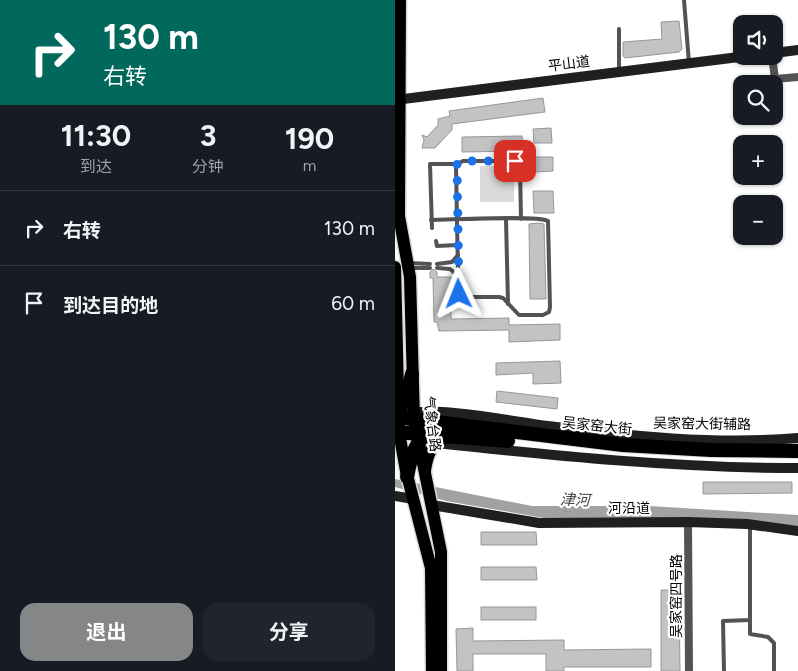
<!DOCTYPE html>
<html lang="zh">
<head>
<meta charset="utf-8">
<style>
  body { margin:0; font-family:Figtree,"Noto Sans SC",sans-serif; background:#20242c; color:#f1f3f6; height:100vh; display:flex; flex-direction:column; font-size:19px; white-space:nowrap }
  * { box-sizing:border-box; margin:0 }
  p { font-size:16px; color:#9ea1a6 }
  .icon { flex:none; width:28px; height:28px; fill:none; stroke:currentColor; stroke-width:2; stroke-linecap:round; stroke-linejoin:round }
  .map { position:relative; flex:1; overflow:hidden }
  .sheet { display:flex; flex-direction:column; background:#171b24; width:395px }
  .sheet>* { flex:none }
  .guide { background:#00695c; color:#fff; overflow:hidden }
  .fabs { position:absolute; left:338px; top:15px; display:grid; gap:10px }
  .fabs a { display:grid; place-items:center; width:50px; height:50px; border-radius:10px; background:#171b24; box-shadow:0 1px 4px #0004; font-size:25px }
  .pin { position:absolute; display:grid; place-items:center; width:42px; height:42px; color:#fff; margin:-21px; border-radius:10px; box-shadow:0 2px 8px #0006 }
  .me { position:absolute; width:55px; margin:-28px; rotate:358deg; stroke-linejoin:round; filter:drop-shadow(0 0 4px #0008) }
  .turn { display:flex; align-items:center; gap:18px; height:105px; padding:0 20px; font-size:22px }
  .turn .icon { width:65px; height:65px; stroke-width:2.5 }
  .turn b { display:block; font-size:35px; line-height:42px }
  .eta { display:flex; justify-content:space-evenly; align-items:center; height:85px; text-align:center }
  .eta b { font-size:30px; font-weight:700; line-height:35px }
  .action { display:flex; gap:10px; margin-top:auto; padding:10px 20px }
  .action a { flex:1; height:58px; border-radius:15px; background:#858687; color:#fff; font-size:20px; font-weight:700; line-height:58px; text-align:center }
  .action a+a { background:#20242c; color:#f1f3f6 }
  ul { padding:0; list-style:none }
  li { display:flex; align-items:center; gap:15px; height:75px; padding:0 20px; border-top:1px solid #363941 }
  li div { flex:1 }
  li b { display:block; font-size:19px }
  li em { font-style:normal }
  main { display:flex; flex:1; min-height:0 }
  .map>svg:first-child { display:block }
</style>
</head>
<body>
<main>
<section class="sheet">
<div class="guide">
<div class="turn"><svg class="icon" aria-label="right" viewBox="0 0 24 24"><path d="M7 20v-9h11M14 6l5 5-5 5"/></svg><div><b>130 m</b>右转</div></div>
</div>
<div class="eta">
<div><b>11:30</b><p>到达</p></div>
<div><b>3</b><p>分钟</p></div>
<div><b>190</b><p>m</p></div>
</div>
<ul>
<li><svg class="icon" aria-label="right" viewBox="0 0 24 24"><path d="M7 20v-9h11M14 6l5 5-5 5"/></svg><div><b>右转</b></div><em>130 m</em></li>
<li><svg class="icon" aria-label="arrive" viewBox="0 0 24 24"><path d="M6 21V4h12l-3 4 3 4H6"/></svg><div><b>到达目的地</b></div><em>60 m</em></li>
</ul>
<div class="action"><a>退出</a><a>分享</a></div>
</section>
<div class="map">
<svg width="403" height="671" viewBox="0 0 403 671">
  <rect width="100%" height="100%" fill="#fff"/>
  <!-- green -->
  <rect fill="#dadada" x="85" y="166" width="34" height="36"/>
  <!-- water -->
  <path fill="#a1a1a1" d="M0,479l137,27h117l149,9v11l-101,-8h-153l-98,-17 -51,-14z"/>
  <!-- building -->
  <g fill="#c3c3c3" stroke="#979797">
    <path d="M284,21l3,28 -3,3 -54,6 -2,-2v-14l39,-3 -1,-17z"/>
    <path d="M148,98l2,14 -93,12v6l-17,18h-13l2,-8 -2,-5 5,2 11,-12v-6l12,-3 -1,-5z"/>
    <path d="M156,128l1,15h-18l-1,-14z"/>
    <path d="M127,136l1,15 -61,1v-15z"/>
    <path d="M139,157h19v14l-18,1z"/>
    <path d="M138,191h20l1,22h-20z"/>
    <path d="M143,223l6,1 2,75h-16l-1,-75z"/>
    <path d="M38,269l4,3v5h14v42l58,-1v7l51,-1v16l-51,2v-12l-70,1 -2,-9h-3l-1,-44h-3v-6z"/>
    <path d="M165,361l1,22 -28,1v-11l-37,2v-12z"/>
    <path d="M102,391l61,7 -1,11 -61,-7z"/>
    <path d="M308,482h89v11l-89,1z"/>
    <path d="M86,532h55l1,13h-56z"/>
    <path d="M86,567h55l1,13h-56z"/>
    <path d="M266,590h18l1,81h-19z"/>
    <rect x="86" y="607" width="55" height="13"/>
    <path d="M78,628v13l91,-1v10l87,-1v18h-87v4h-18v-17h-73v17h-16l-1,-42z"/>
  </g>
  <g fill="none" stroke-linecap="round" stroke-linejoin="round">
    <defs>
      <g id="primary">
        <path d="M5,0l-1,216 11,61 4,142 27,133v119"/>
        <path d="M0,267l4,165 7,39 25,97 1,103"/>
        <path d="M30,471c2,-17 8,-32 26,-34"/>
      </g>
      <g id="highway">
        <path d="M0,416l11,-18 6,-24"/>
        <path d="M0,417l228,28 88,5 87,1"/>
        <path d="M0,432l113,9"/>
        <path d="M12,477c3,-16 7,-38 24,-45"/>
      </g>
    </defs>
    <!-- primary casing -->
    <use href="#primary" stroke="#dbdbdb" stroke-width="15"/>
    <!-- highway casing -->
    <use href="#highway" stroke="#dbdbdb" stroke-width="16"/>
    <!-- path -->
    <path stroke="#757575" stroke-width="1" stroke-dasharray="1 2.5" stroke-linecap="butt" d="M171,504v10"/>
    <!-- lane -->
    <g stroke="#535353" stroke-width="4">
      <path d="M289,0l5,63"/>
      <path d="M224,72v-43"/>
      <path d="M111,219l2,85"/>
      <path d="M36,220c18,0 108,-5 117,1l2,86 -1,5 -6,3h-24l-16,-17 -4,-1h-37l-3,-3c-2,-43 -2,-85 -3,-127l1,-3 6,-3h54l3,5 1,53"/>
      <path d="M37,228l-2,-64h27"/>
      <path d="M41,241l1,5 20,-1"/>
      <path d="M14,263l21,1"/>
      <path d="M42,264l15,-2 6,-7"/>
      <path d="M17,268h18"/>
      <path d="M42,268l13,1 7,6"/>
      <path d="M355,620v14l18,3 6,6v28"/>
      <path d="M329,671l-1,-50 27,-1v-95"/>
    </g>
    <!-- street -->
    <g stroke="#535353" stroke-width="8">
      <path d="M377,56l3,23 23,-2"/>
      <path d="M293,522l1,149"/>
    </g>
    <!-- secondary -->
    <g stroke="#202020" stroke-width="10">
      <path d="M379,53l24,-3"/>
      <path d="M0,100l352,-44"/>
      <path d="M13,414c30,-8 106,8 140,12 82,10 167,19 250,12"/>
      <path d="M41,443c121,13 240,25 362,25"/>
      <path d="M0,496l18,3"/>
      <path d="M37,505l107,18 149,-1 59,2 51,7"/>
    </g>
    <!-- primary -->
    <use href="#primary" stroke="#000" stroke-width="12"/>
    <!-- highway -->
    <use href="#highway" stroke="#000" stroke-width="14"/>
  </g>
  <g fill="none" stroke-linecap="round" stroke-linejoin="round">
    <!-- route -->
    <path stroke="#1a73e8" stroke-width="9" stroke-dasharray="0 16.2" d="M64,294l-2,-130 6,-3h52"/>
  </g>
  <g text-anchor="middle" dominant-baseline="central" stroke-width="4.5" stroke-linejoin="round" paint-order="stroke">
    <!-- street labels -->
    <g font-size="14" fill="#000" stroke="#fff">
      <text transform="translate(174 64) rotate(-7)">平山道</text>
      <text transform="translate(37 424) rotate(83)">气象台路</text>
      <text transform="translate(307 424) rotate(1)">吴家窑大街辅路</text>
      <text transform="translate(202 426) rotate(6)">吴家窑大街</text>
      <text x="234" y="508">河沿道</text>
      <text transform="translate(281 596) rotate(-90)">吴家窑四号路</text>
    </g>
    <!-- water labels -->
    <g font-size="15" font-style="italic" fill="#424242" stroke="#fff">
      <text transform="translate(180 500) rotate(2)">津河</text>
    </g>
  </g>
</svg>
<div class="fabs">
<a><svg class="icon" aria-label="sound" viewBox="0 0 24 24"><path d="M4 9h4l5-4v14l-5-4H4zM17 9q2 3 0 6"/></svg></a>
<a><svg class="icon" aria-label="search" viewBox="0 0 24 24"><circle cx="10" cy="10" r="6"/><path d="M15 15l6 6"/></svg></a>
<a>+</a>
<a>−</a>
</div>
<div class="pin" style="left:120px;top:161px;background:#d93025"><svg class="icon" aria-label="arrive" viewBox="0 0 24 24"><path d="M6 21V4h12l-3 4 3 4H6"/></svg></div>
<svg class="me" style="left:64px;top:294px" viewBox="-20 -20 40 40"><path d="M0-17L14 15 0 8-14 15z" fill="#1a73e8" stroke="#fff" stroke-width="4"/></svg>
</div>
</main>
</body>
</html>
